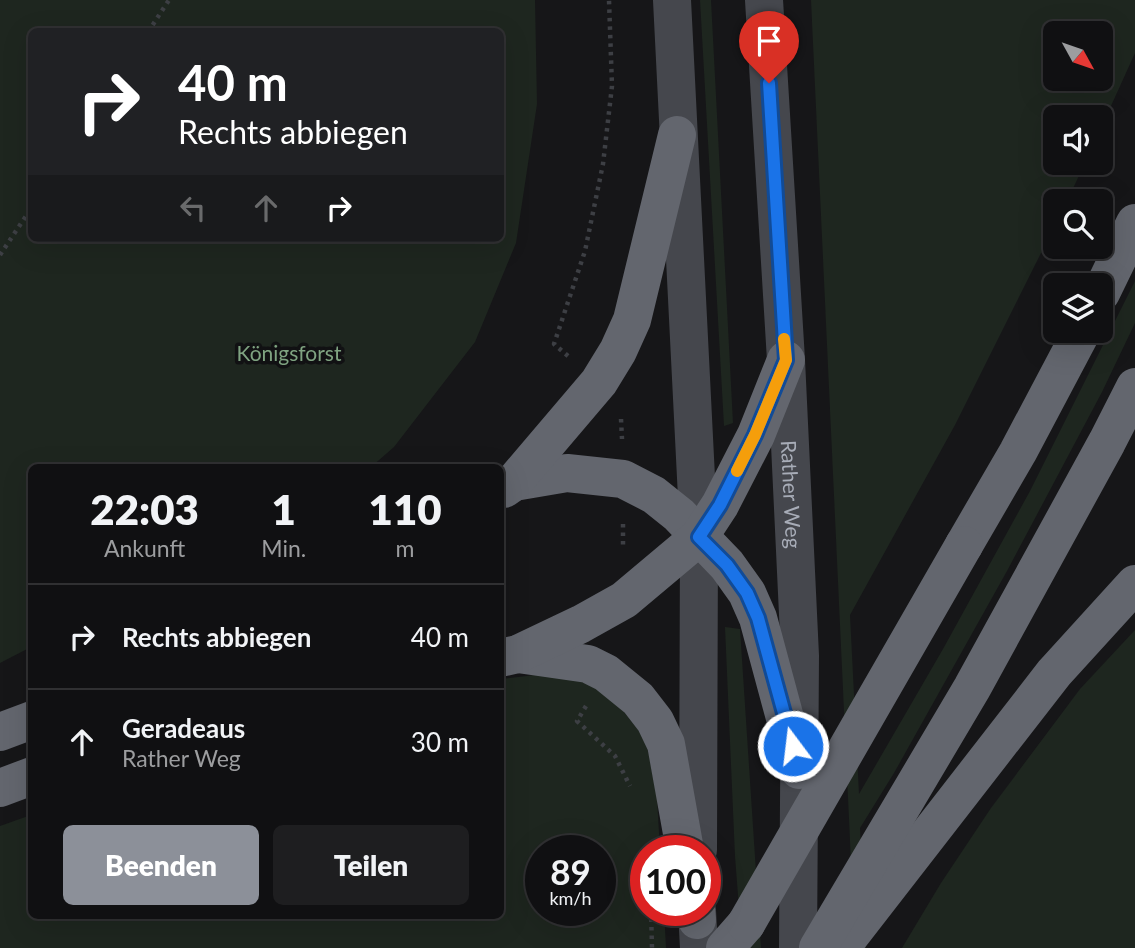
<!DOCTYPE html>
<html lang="de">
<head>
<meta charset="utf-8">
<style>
  body { margin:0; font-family:Lato,sans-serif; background:#1e1e20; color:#f1f3f6; height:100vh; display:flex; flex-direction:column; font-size:26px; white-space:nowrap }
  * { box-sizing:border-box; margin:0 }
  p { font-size:23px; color:#9c9d9f }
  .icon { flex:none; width:38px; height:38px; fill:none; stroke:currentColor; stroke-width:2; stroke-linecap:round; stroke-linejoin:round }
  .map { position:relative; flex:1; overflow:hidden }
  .sheet { position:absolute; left:28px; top:464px; width:476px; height:455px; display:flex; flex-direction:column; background:#101012; border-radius:10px; box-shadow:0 7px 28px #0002,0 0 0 2px #303032 }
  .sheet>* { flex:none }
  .top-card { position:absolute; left:28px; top:28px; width:476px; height:214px; border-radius:10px; box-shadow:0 7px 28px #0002,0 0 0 2px #303032; background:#202124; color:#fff; overflow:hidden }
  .needle { width:46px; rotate:130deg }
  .controls { position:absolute; left:1043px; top:21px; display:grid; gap:14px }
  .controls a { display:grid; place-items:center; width:70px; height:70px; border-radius:10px; background:#101012; box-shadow:0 7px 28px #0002,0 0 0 2px #303032; font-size:35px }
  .speed { position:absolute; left:525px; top:835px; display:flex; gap:14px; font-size:35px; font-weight:700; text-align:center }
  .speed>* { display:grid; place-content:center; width:91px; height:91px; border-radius:50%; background:#101012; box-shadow:0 7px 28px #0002,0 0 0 2px #303032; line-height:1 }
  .speed small { font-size:18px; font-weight:400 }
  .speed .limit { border:10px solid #d22; background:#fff; color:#111 }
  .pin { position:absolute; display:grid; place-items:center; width:60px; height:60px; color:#fff; margin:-72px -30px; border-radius:50% 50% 50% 0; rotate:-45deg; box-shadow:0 0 7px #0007 }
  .pin .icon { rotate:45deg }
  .me { position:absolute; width:77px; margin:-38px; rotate:345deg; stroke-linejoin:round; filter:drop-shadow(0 0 5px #0008) }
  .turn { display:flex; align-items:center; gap:24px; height:147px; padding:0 35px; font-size:32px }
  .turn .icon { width:91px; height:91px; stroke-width:2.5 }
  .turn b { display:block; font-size:49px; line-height:60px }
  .lanes { display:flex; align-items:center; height:66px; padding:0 35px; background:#0003; justify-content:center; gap:35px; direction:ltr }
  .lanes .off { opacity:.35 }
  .eta { display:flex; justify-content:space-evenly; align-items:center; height:119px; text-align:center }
  .eta b { font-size:42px; font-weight:800; line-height:49px }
  .primary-button { display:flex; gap:14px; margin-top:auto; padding:14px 35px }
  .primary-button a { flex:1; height:80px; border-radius:10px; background:#8c9099; color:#fff; font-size:28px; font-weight:800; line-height:80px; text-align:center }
  .primary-button a+a { background:#1e1e20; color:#f1f3f6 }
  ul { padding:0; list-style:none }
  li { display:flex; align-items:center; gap:21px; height:105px; padding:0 35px; border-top:2px solid #303032 }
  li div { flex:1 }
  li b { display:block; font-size:26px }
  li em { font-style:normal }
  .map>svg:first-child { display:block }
</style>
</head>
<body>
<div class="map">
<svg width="1135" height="948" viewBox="0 0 1135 948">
  <rect width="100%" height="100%" fill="#161618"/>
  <!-- green -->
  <g fill="#1e261f" fill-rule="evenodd">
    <path d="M0,0h535l2,104 -21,139 -41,99 -81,105 -23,20h-339l-1,180 -31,16zM32,32h468v206h-468z"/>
    <path d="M700,0h11l22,423 -9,3z"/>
    <path d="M811,0h324v53l-34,75v-11h-46v46h30l-18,38h-12v24l-100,200 -105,190 9,179 84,-145 87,-158 105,-210v42l-33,69 -95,179 -113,202 -34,55 6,120h-11zM1055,33h46v46h-46z"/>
    <path d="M725,627l15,2 21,319h-19l-7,-92z"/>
    <path d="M1135,630v318h-233l39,-65 50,-75 89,-119z"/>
    <path d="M543,674l35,5 33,17 35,43 11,59 3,52h-14v60h18l2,38h-666v-122l31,-11 1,100h468l1,-236zM541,850h59v60h-59z"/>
  </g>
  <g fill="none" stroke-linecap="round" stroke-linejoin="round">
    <!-- path -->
    <g stroke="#3d3f44" stroke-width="4.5" stroke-dasharray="3.5 5" stroke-linecap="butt">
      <path d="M148,32l21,-32"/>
      <path d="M0,255l32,-48"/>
      <path d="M568,356l-14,-12 31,-93 18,-87 9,-78 -3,-86"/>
      <path d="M621,419l1,20"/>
      <path d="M623,524v23"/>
      <path d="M586,706l-9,15 38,35 15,30"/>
      <path d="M651,910l1,38"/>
    </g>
    <!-- secondary -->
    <g stroke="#45474d" stroke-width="38">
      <path d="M672,0l27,537 -1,313"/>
      <path id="s1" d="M764,0l22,360 14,296 -2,292"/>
      <path d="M697,910l2,38"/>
    </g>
    <!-- highway -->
    <g stroke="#63666e" stroke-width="38">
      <path d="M1101,293l34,-70"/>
      <path d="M514,482l53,-9 56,6 31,16 25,20 48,50 20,28 11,25 41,152"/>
      <path d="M504,489l10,-7 85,-100 19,-31 14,-31 45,-185"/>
      <path d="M964,545l54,-93 64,-121"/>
      <path d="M518,654l70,10 18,9 32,26 17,22 11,23 19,106"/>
      <path d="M500,658l18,-4 63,-30 43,-24 75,-63 21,-32 36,-70 30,-75"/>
      <path d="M0,732l32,-12"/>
      <path d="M0,788l32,-12"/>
      <path d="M696,910l1,10"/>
      <path d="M846,941l208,-268 81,-89"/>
      <path d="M725,948l21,-24"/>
      <path d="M818,948l154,-260 135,-246 28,-55"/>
    </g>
    <!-- highway-bridge -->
    <path stroke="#63666e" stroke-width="38" d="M746,924l218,-379"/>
  </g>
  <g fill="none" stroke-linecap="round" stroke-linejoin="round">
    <defs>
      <path id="route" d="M769,83l17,277 -31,75 -35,70 -21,32 28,28 20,28 11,25 35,128"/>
    </defs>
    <!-- route casing -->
    <use href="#route" stroke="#114b97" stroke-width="18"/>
    <!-- route -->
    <use href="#route" stroke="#1a73e8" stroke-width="12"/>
    <!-- slow -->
    <path stroke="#f59e0b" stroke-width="12" d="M737,471l18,-36 31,-75 -2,-21"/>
  </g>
  <g text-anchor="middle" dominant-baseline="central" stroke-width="7" stroke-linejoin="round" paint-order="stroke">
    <!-- park labels -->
    <g font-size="21" fill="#7fa381" stroke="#111113">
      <text x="289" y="352">Königsforst</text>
    </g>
    <!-- street labels -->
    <g font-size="21" fill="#a8adb8" stroke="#111113">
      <text stroke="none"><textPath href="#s1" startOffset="495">Rather Weg</textPath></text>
    </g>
  </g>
</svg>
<div class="controls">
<a><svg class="needle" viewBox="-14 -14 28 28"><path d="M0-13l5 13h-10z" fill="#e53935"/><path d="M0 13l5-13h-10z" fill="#9c9d9f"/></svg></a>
<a><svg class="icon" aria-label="sound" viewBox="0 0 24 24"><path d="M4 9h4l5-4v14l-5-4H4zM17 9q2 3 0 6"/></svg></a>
<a><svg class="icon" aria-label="search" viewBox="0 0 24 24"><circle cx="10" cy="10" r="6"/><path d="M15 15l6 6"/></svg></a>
<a><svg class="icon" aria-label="layers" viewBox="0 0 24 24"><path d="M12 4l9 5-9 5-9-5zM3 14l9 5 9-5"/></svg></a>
</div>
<div class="speed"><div>89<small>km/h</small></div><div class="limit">100</div></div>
<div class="pin" style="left:769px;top:83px;background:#d93025"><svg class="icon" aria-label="arrive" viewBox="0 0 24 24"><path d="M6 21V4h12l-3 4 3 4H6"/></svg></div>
<svg class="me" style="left:793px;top:746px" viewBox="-20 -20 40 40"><circle r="17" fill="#1a73e8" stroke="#fff" stroke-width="3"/><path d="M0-11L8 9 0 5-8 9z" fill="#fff"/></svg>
<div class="top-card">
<div class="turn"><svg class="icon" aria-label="right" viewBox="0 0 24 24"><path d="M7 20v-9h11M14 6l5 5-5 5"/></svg><div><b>40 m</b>Rechts abbiegen</div></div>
<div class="lanes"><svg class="icon off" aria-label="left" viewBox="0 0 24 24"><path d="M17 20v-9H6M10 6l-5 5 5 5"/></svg><svg class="icon off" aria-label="ahead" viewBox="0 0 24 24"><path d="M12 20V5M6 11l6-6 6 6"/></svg><svg class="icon" aria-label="right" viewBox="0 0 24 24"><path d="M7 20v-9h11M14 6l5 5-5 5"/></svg></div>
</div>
<section class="sheet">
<div class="eta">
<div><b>22:03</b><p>Ankunft</p></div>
<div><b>1</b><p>Min.</p></div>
<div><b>110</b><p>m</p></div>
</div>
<ul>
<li><svg class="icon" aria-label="right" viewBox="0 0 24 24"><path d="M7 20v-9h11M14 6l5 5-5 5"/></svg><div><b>Rechts abbiegen</b></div><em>40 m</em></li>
<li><svg class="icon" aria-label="ahead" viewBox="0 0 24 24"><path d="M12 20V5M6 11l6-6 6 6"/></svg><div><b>Geradeaus</b><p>Rather Weg</p></div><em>30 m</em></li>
</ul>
<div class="primary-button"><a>Beenden</a><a>Teilen</a></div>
</section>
</div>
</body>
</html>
